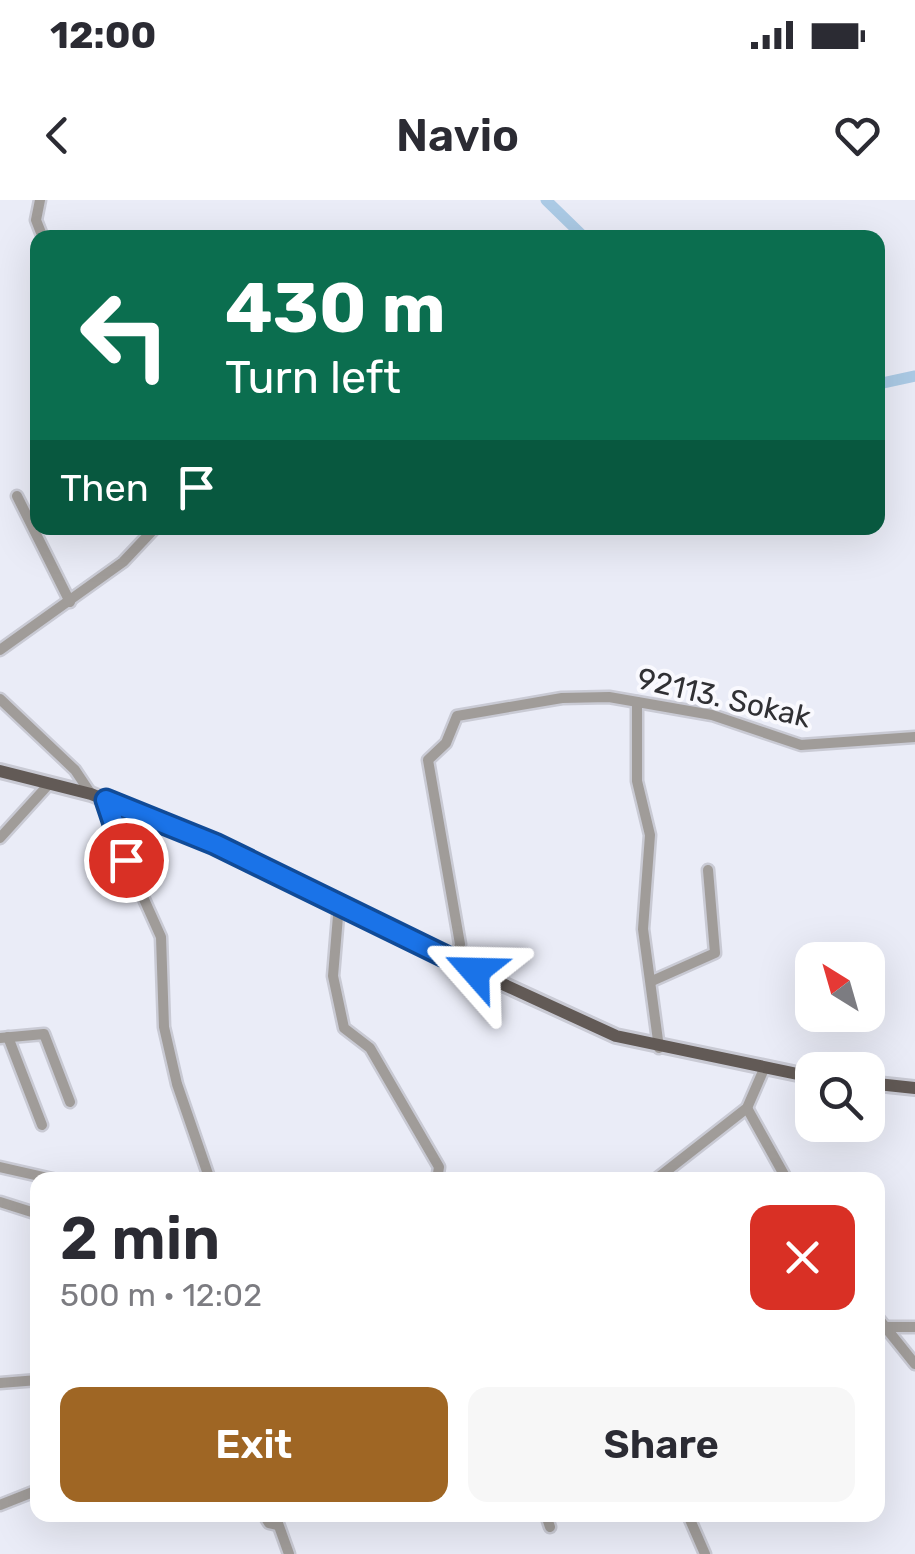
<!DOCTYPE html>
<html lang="en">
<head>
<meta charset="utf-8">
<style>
  body { margin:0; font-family:Rubik,sans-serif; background:#f7f7f7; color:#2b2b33; height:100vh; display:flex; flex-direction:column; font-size:38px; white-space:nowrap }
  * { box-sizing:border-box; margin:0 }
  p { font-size:32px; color:#7c7c81 }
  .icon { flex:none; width:55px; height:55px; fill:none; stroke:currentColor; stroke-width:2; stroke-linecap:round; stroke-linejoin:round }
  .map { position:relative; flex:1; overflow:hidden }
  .details { position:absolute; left:30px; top:972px; width:855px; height:350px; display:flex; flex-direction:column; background:#fff; border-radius:20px; box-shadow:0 10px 40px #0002 }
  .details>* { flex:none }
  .banner { position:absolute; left:30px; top:30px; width:855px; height:305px; border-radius:20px; box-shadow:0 10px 40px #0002; background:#0b6e4f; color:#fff; overflow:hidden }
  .needle { width:65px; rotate:323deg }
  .tools { position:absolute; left:795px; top:742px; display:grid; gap:20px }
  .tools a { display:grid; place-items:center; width:90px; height:90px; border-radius:20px; background:#fff; box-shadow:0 10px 40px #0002; font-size:50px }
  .pin { position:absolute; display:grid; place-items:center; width:85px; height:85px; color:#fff; margin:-42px; border:5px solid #fff; border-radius:50%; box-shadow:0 2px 10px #0007 }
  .me { position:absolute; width:110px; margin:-55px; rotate:295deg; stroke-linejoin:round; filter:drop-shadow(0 0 8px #0008) }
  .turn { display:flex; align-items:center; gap:35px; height:210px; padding:0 30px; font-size:45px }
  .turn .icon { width:130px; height:130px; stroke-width:2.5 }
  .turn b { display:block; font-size:70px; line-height:85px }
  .then { display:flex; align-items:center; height:95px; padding:0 30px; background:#0003; gap:20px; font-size:38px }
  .round { display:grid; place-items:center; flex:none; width:105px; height:105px; border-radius:20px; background:#f7f7f7 }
  .headline { display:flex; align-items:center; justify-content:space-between; height:170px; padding:0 30px }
  h1 { font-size:60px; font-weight:600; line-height:75px }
  .action { display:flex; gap:20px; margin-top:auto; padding:20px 30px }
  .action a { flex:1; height:115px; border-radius:20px; background:#9f6624; color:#fff; font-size:40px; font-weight:600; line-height:115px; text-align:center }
  .action a+a { background:#f7f7f7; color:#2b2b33 }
  .status { display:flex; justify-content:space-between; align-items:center; height:70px; padding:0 50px; background:#fff; direction:ltr }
  .status svg { height:28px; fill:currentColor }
  header { display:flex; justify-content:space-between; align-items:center; height:130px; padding:0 30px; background:#fff; font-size:45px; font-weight:600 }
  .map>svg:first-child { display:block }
</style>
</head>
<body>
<div class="status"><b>12:00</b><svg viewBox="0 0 49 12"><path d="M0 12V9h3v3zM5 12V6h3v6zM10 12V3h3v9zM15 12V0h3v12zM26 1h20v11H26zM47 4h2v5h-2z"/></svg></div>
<header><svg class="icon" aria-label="back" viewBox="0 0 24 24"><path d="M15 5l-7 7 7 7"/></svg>Navio<svg class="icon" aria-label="heart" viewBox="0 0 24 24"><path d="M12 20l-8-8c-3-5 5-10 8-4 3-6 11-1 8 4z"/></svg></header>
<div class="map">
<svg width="915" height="1354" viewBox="0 0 915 1354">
  <rect width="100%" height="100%" fill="#eaecf7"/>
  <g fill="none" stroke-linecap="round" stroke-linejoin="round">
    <!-- river -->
    <g stroke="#abcae5" stroke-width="11">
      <path d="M546,0l39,38"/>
      <path d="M878,184l37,-8"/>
    </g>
    <defs>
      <g id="minor">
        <path d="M40,0l-4,20 7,18"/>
        <path d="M17,296l53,106"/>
        <path d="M0,450l123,-88 32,-34"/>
        <path d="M0,499l75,71 16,24"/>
        <path d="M637,502v79l13,54 -7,94 16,119"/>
        <path d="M106,599l15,49 40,89 3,90 13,57 33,96"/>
        <path d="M0,638l49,-54"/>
        <path d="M339,704l-6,72 11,52 26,20 69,119 -2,13"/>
        <path d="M456,762l4,-18 -32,-184 18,-17 11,-27 105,-18 47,-1 103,18 89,30 114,-8"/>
        <path d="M652,781l63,-28 -7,-83"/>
        <path d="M8,837l34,88"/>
        <path d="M0,838l44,-4 26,68"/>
        <path d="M747,908l40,72"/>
        <path d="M0,967l57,13"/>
        <path d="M655,980l92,-72 17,-39"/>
        <path d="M0,1002l38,12"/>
        <path d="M878,1118l37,46"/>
        <path d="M884,1127h31"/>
        <path d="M0,1183l38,-3"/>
        <path d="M0,1305l38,-15"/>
        <path d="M264,1315l5,8 9,2"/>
        <path d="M275,1315l14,39"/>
        <path d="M546,1315l4,12"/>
        <path d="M688,1315l17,39"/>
      </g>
      <g id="major">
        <path d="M0,571l91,23 124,50 185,93 216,99 196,41"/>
        <path d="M868,883l47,5"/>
      </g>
    </defs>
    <!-- minor casing -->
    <use href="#minor" stroke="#c9cad4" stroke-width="15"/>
    <!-- major casing -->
    <use href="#major" stroke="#c9cad4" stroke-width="18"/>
    <!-- minor -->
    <use href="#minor" stroke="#a09c99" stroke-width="10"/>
    <!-- major -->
    <use href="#major" stroke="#625a56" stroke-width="12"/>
  </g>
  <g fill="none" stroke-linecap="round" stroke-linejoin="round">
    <defs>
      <path id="route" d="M126,660l-20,-60 109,44 260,127"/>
    </defs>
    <!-- route casing -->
    <use href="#route" stroke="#114b97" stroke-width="25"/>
    <!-- route -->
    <use href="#route" stroke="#1a73e8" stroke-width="18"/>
  </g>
  <g text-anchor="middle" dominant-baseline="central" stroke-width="8" stroke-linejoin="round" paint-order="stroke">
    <!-- street labels -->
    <g font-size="30" fill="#303034" stroke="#f9f9fe">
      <text transform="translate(724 498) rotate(13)">92113. Sokak</text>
    </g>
  </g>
</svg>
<div class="tools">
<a><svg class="needle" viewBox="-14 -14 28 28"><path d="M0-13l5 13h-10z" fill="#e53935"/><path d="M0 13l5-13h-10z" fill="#7c7c81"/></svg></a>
<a><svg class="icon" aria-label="search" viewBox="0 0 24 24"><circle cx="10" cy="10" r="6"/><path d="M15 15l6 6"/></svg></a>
</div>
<div class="pin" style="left:126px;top:660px;background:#d93025"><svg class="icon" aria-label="arrive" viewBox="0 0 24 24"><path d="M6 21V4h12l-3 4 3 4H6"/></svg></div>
<svg class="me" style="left:475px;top:771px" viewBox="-20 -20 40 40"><path d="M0-17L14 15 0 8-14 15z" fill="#1a73e8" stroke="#fff" stroke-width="4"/></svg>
<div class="banner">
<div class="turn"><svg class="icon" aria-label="left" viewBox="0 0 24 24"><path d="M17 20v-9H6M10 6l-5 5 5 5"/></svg><div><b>430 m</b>Turn left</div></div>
<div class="then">Then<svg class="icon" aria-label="arrive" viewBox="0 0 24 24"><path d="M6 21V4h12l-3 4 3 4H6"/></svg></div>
</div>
<section class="details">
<div class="headline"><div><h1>2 min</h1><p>500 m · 12:02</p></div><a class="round" style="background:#d93025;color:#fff"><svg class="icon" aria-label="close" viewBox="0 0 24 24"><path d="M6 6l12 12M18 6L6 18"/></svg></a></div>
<div class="action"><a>Exit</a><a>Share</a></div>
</section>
</div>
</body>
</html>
